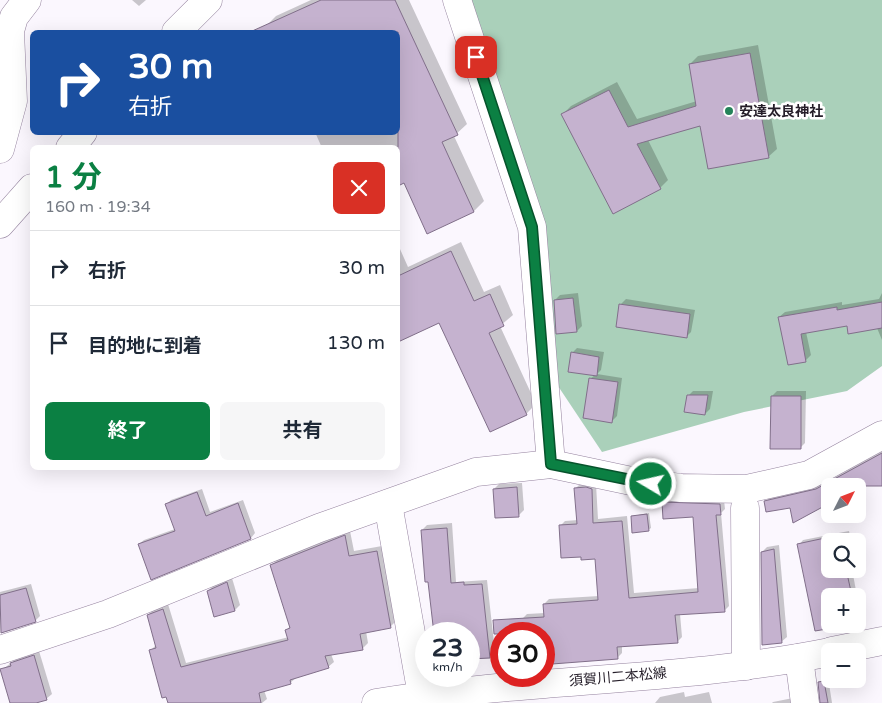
<!DOCTYPE html>
<html lang="ja">
<head>
<meta charset="utf-8">
<style>
  body { margin:0; font-family:"Varela Round","Noto Sans JP",sans-serif; background:#f6f6f7; color:#1f2937; height:100vh; display:flex; flex-direction:column; font-size:19px; white-space:nowrap }
  * { box-sizing:border-box; margin:0 }
  p { font-size:16px; color:#747a83 }
  .icon { flex:none; width:28px; height:28px; fill:none; stroke:currentColor; stroke-width:2; stroke-linecap:round; stroke-linejoin:round }
  .map { position:relative; flex:1; overflow:hidden }
  .details { position:absolute; left:30px; top:145px; width:370px; height:325px; display:flex; flex-direction:column; background:#fff; border-radius:8px; box-shadow:0 5px 20px #0002 }
  .details>* { flex:none }
  .banner { position:absolute; left:30px; top:30px; width:370px; height:105px; border-radius:8px; box-shadow:0 5px 20px #0002; background:#1a4fa0; color:#fff; overflow:hidden }
  .needle { width:32px; rotate:48deg }
  .tools { position:absolute; left:821px; top:478px; display:grid; gap:10px }
  .tools a { display:grid; place-items:center; width:45px; height:45px; border-radius:8px; background:#fff; box-shadow:0 5px 20px #0002; font-size:25px }
  .speed { position:absolute; left:415px; top:622px; display:flex; gap:10px; font-size:25px; font-weight:700; text-align:center }
  .speed>* { display:grid; place-content:center; width:65px; height:65px; border-radius:50%; background:#fff; box-shadow:0 5px 20px #0002; line-height:1 }
  .speed small { font-size:12px; font-weight:400 }
  .speed .limit { border:8px solid #d22; background:#fff; color:#111 }
  .pin { position:absolute; display:grid; place-items:center; width:42px; height:42px; color:#fff; margin:-21px; border-radius:10px; box-shadow:0 2px 8px #0006 }
  .me { position:absolute; width:55px; margin:-28px; rotate:279deg; stroke-linejoin:round; filter:drop-shadow(0 0 4px #0008) }
  .turn { display:flex; align-items:center; gap:18px; height:105px; padding:0 15px; font-size:22px }
  .turn .icon { width:65px; height:65px; stroke-width:2.5 }
  .turn b { display:block; font-size:35px; line-height:42px }
  .round { display:grid; place-items:center; flex:none; width:52px; height:52px; border-radius:8px; background:#f6f6f7 }
  .headline { display:flex; align-items:center; justify-content:space-between; height:85px; padding:0 15px }
  h1 { font-size:30px; font-weight:700; line-height:38px; color:#0b8043 }
  .cta { display:flex; gap:10px; margin-top:auto; padding:10px 15px }
  .cta a { flex:1; height:58px; border-radius:8px; background:#0b8043; color:#fff; font-size:20px; font-weight:700; line-height:58px; text-align:center }
  .cta a+a { background:#f6f6f7; color:#1f2937 }
  ul { padding:0; list-style:none }
  li { display:flex; align-items:center; gap:15px; height:75px; padding:0 15px; border-top:1px solid #e0e1e3 }
  li div { flex:1 }
  li b { display:block; font-size:19px }
  li em { font-style:normal }
  .map>svg:first-child { display:block }
</style>
</head>
<body>
<div class="map">
<svg width="882" height="703" viewBox="0 0 882 703">
  <rect width="100%" height="100%" fill="#fbf7fe"/>
  <!-- forest -->
  <path fill="#aad0ba" d="M471,0h411v366l-35,25 -103,21 -142,40 -50,-75 -39,-191z"/>
  <!-- shadow -->
  <g fill="#0003">
    <path d="M132,0h14l-7,6z"/>
    <path d="M311,0h98l58,124 -13,12 30,65 -10,10 -46,21 -24,-51 -6,4v-37h-76l-7,-16h83v-100h-129l-3,-6 10,-10z"/>
    <path d="M758,45l19,104 -9,8 -67,-33 -53,16 20,40 -8,8 -98,-73 9,-9 46,-24 20,37 60,-18 -7,-37 8,-8z"/>
    <path d="M461,242l23,50 16,-7 13,30 -13,11 36,78 -10,10 -86,-93 -42,20v-91l2,-1 8,18z"/>
    <path d="M578,293l4,33 -5,5 -22,-31 5,-5z"/>
    <path d="M882,293v47l-5,-12 -29,-3 -42,7 5,23 -6,6 -26,-44 6,-5 57,-10v3l37,-6z"/>
    <path d="M626,299l69,11 -4,22 -5,5 -65,-33z"/>
    <path d="M577,348l27,4 -3,18 -4,4 25,4 -5,38 -5,5 -22,-42 5,-4 -23,-22z"/>
    <path d="M693,391h20l-3,18 -5,5 -17,-18z"/>
    <path d="M777,391h29l-1,52 -5,5 -28,-52z"/>
    <path d="M882,451v23l-24,13 -28,-1v16l-39,5 -26,-5 6,-6 52,-12z"/>
    <path d="M522,483l2,27 -5,5 -25,-26 5,-5z"/>
    <path d="M580,484h16l2,35 29,-3 7,77 65,-5 -5,-72 -31,-13 5,-5 56,2 1,9 -4,4 8,93 -5,5 -44,3 2,23 -5,5 -55,4v7l-5,5 -73,-9v-15l-22,-15 5,-5 18,-1 -1,-9 5,-5 50,-3 -2,-38 -37,-32 5,-5 13,-1 -3,-31z"/>
    <path d="M202,489l8,23 33,-12 12,33 -4,5 -99,40 -13,-34 5,-4 31,-11 -9,-24 5,-5z"/>
    <path d="M649,513l2,15 -3,2 -16,-14z"/>
    <path d="M452,523l4,59 31,-2 8,72 -5,5 -16,1 1,9 -5,5 -1,-38 -47,-104 5,-5z"/>
    <path d="M350,531l4,20 28,-5 13,76 -5,5 -24,4 2,12 -6,6 -31,5 3,8 -6,5 -32,11 -6,5 -26,7 3,9 -5,4h-93l-19,-52 6,-6 -8,-30 5,-5 15,-6 18,59 103,-26 -2,-7 3,-4 -18,-61 5,-5z"/>
    <path d="M849,531l2,10h-21v28h22l5,27h-27v28h10l-24,6 -17,-85 4,-5z"/>
    <path d="M779,545l8,92 -6,5 -19,-90 5,-5z"/>
    <path d="M232,578l8,27 -5,5 -27,-19 5,-5z"/>
    <path d="M31,584l9,32 -5,5 -33,11 -2,-40z"/>
    <path d="M858,598l2,10 -2,2z"/>
    <path d="M39,651l13,43 -6,5 -15,4h-20l-9,-33 14,-11z"/>
    <path d="M828,677l4,26h-11l-2,-21z"/>
    <path d="M684,692l1,5 24,-5 3,11h-57l5,-6z"/>
    <path d="M793,698l2,5h-23l1,-1z"/>
  </g>
  <!-- building -->
  <g fill="#c5b2cf" stroke="#816f8a">
    <path d="M321,0h74l63,135 -16,7 32,70 -47,22 -23,-51 -6,3v-154h-148z"/>
    <path d="M750,53l19,105 -61,11 -8,-43 -63,18 24,45 -48,25 -52,-100 48,-24 19,37 68,-21 -7,-42z"/>
    <path d="M451,251l23,50 16,-7 14,32 -15,7 38,82 -37,17 -51,-109 -41,19v-66z"/>
    <path d="M573,298l4,34 -21,2 -2,-34z"/>
    <path d="M882,302v26l-34,6 -1,-8 -46,8 5,28 -18,3 -10,-48 59,-10v3z"/>
    <path d="M619,304l71,10 -3,24 -71,-11z"/>
    <path d="M571,352l28,5 -2,19 -29,-4z"/>
    <path d="M589,378l29,4 -6,41 -29,-5z"/>
    <path d="M687,395h21l-3,20 -21,-3z"/>
    <path d="M771,396h30v53h-31z"/>
    <path d="M882,453v33h-52v17l-37,20 -3,-15 -24,4 -2,-11 52,-12z"/>
    <path d="M517,487l2,30 -24,1 -2,-29z"/>
    <path d="M586,487l6,2 1,34 29,-2 7,77 69,-6 -5,-75 -30,2 -1,-17 58,2 1,11h-5l9,97 -50,3 3,28 -61,4 1,12 -66,5 -2,-25h-4l-1,-5h-51l-1,-14 51,-3 -1,-13 55,-4 -3,-41 -14,1v-3l-20,1 -2,-33 18,-1 -3,-36z"/>
    <path d="M197,492l9,24 32,-13 13,36 -100,41 -13,-36 37,-13 -10,-27z"/>
    <path d="M647,514l2,17 -17,2 -1,-17z"/>
    <path d="M447,528l4,55 13,-1v3l18,-1 8,74 -21,1v-25h-35l-6,-52h-3l-4,-52z"/>
    <path d="M345,535l4,21 28,-5 14,77 -31,6 3,16 -38,6 4,12 -39,12 1,4 -32,9 2,10h-93l-2,-6 -4,1 -13,-48 7,-2 -9,-33 16,-6 18,58 107,-27 -3,-10 5,-2 -20,-63z"/>
    <path d="M839,535l2,6h-11v28h16l6,27h-22v28h9v3l-24,4 -18,-87z"/>
    <path d="M774,549l8,94 -20,2 -1,-93z"/>
    <path d="M227,582l8,29 -21,6 -7,-26z"/>
    <path d="M26,588l10,34 -35,11 -1,-38z"/>
    <path d="M34,655l13,45 -11,3h-26l-10,-34 11,-3 -1,-3z"/>
    <path d="M824,681l4,22h-8l-2,-21z"/>
  </g>
  <g fill="none" stroke-linecap="round" stroke-linejoin="round">
    <defs>
      <g id="minor">
        <path d="M457,0l75,227 19,237"/>
        <path d="M176,32l32,-32"/>
        <path d="M70,148l13,-16"/>
        <path d="M0,149l13,-48 -3,-70 4,-14 13,-17"/>
        <path d="M0,224l32,-36"/>
        <path d="M388,504l34,191"/>
        <path d="M745,508l1,158"/>
        <path d="M0,650l108,-36 211,-86 157,-56 75,-8 85,18 45,6 66,1 62,-14 73,-40"/>
        <path d="M799,658l6,45"/>
      </g>
      <g id="major">
        <path d="M832,651l50,-10"/>
        <path d="M376,703c150,-25 305,-21 454,-51"/>
      </g>
    </defs>
    <!-- minor casing -->
    <use href="#minor" stroke="#95839f" stroke-width="29"/>
    <!-- major casing -->
    <use href="#major" stroke="#95839f" stroke-width="29"/>
    <!-- minor -->
    <use href="#minor" stroke="#fff" stroke-width="28"/>
    <!-- major -->
    <use href="#major" stroke="#fff" stroke-width="28"/>
  </g>
  <g fill="none" stroke-linecap="round" stroke-linejoin="round">
    <defs>
      <path id="route" d="M476,57l56,170 19,237 100,20"/>
    </defs>
    <!-- route casing -->
    <use href="#route" stroke="#07532c" stroke-width="12"/>
    <!-- route -->
    <use href="#route" stroke="#0b8043" stroke-width="9"/>
  </g>
  <!-- markers -->
  <circle fill="#25835a" stroke="#fff" stroke-width="2" cx="729" cy="111" r="5"/>
  <g text-anchor="middle" dominant-baseline="central" stroke-width="5" stroke-linejoin="round" paint-order="stroke">
    <!-- poi labels -->
    <g font-size="14" font-weight="bold" fill="#241d28" stroke="#fff" text-anchor="start">
      <text x="739" y="111">安達太良神社</text>
    </g>
    <!-- street labels -->
    <g font-size="14" fill="#241d28" stroke="#fff">
      <text transform="translate(618 677) rotate(-5)">須賀川二本松線</text>
    </g>
  </g>
</svg>
<div class="tools">
<a><svg class="needle" viewBox="-14 -14 28 28"><path d="M0-13l5 13h-10z" fill="#e53935"/><path d="M0 13l5-13h-10z" fill="#747a83"/></svg></a>
<a><svg class="icon" aria-label="search" viewBox="0 0 24 24"><circle cx="10" cy="10" r="6"/><path d="M15 15l6 6"/></svg></a>
<a>+</a>
<a>−</a>
</div>
<div class="speed"><div>23<small>km/h</small></div><div class="limit">30</div></div>
<div class="pin" style="left:476px;top:57px;background:#d93025"><svg class="icon" aria-label="arrive" viewBox="0 0 24 24"><path d="M6 21V4h12l-3 4 3 4H6"/></svg></div>
<svg class="me" style="left:651px;top:484px" viewBox="-20 -20 40 40"><circle r="17" fill="#0b8043" stroke="#fff" stroke-width="3"/><path d="M0-11L8 9 0 5-8 9z" fill="#fff"/></svg>
<div class="banner">
<div class="turn"><svg class="icon" aria-label="right" viewBox="0 0 24 24"><path d="M7 20v-9h11M14 6l5 5-5 5"/></svg><div><b>30 m</b>右折</div></div>
</div>
<section class="details">
<div class="headline"><div><h1>1 分</h1><p>160 m · 19:34</p></div><a class="round" style="background:#d93025;color:#fff"><svg class="icon" aria-label="close" viewBox="0 0 24 24"><path d="M6 6l12 12M18 6L6 18"/></svg></a></div>
<ul>
<li><svg class="icon" aria-label="right" viewBox="0 0 24 24"><path d="M7 20v-9h11M14 6l5 5-5 5"/></svg><div><b>右折</b></div><em>30 m</em></li>
<li><svg class="icon" aria-label="arrive" viewBox="0 0 24 24"><path d="M6 21V4h12l-3 4 3 4H6"/></svg><div><b>目的地に到着</b></div><em>130 m</em></li>
</ul>
<div class="cta"><a>終了</a><a>共有</a></div>
</section>
</div>
</body>
</html>
